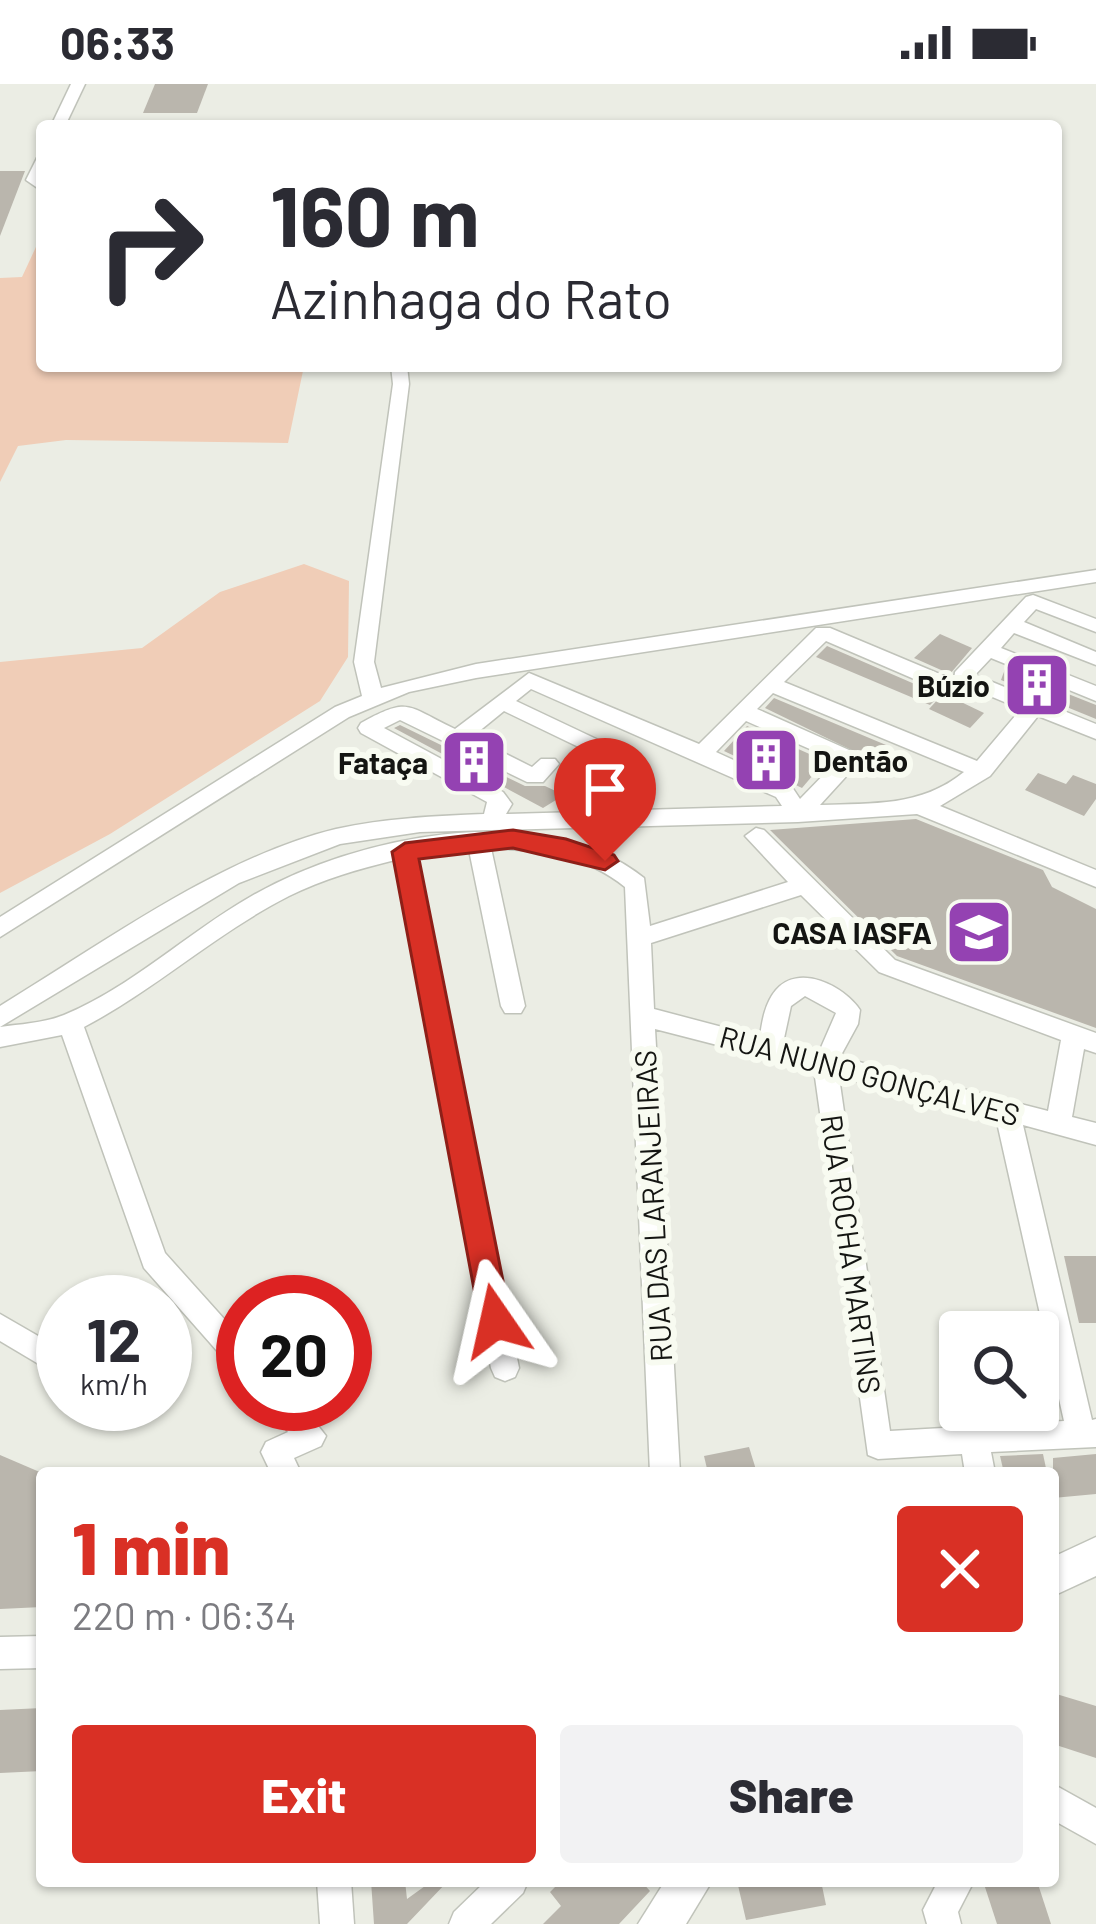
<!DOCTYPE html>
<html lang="en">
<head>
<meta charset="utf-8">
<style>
  body { margin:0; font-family:Barlow,sans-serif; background:#f2f2f3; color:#2b2b33; height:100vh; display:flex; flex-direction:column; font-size:45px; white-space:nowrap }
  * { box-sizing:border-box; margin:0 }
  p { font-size:39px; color:#7c7c81 }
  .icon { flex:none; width:66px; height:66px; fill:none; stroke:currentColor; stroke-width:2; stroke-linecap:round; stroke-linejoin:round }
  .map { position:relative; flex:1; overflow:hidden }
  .sheet { position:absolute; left:36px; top:1383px; width:1023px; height:420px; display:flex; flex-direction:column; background:#fff; border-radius:12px; box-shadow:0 3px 9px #0004 }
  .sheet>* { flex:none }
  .guide { position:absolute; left:36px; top:36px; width:1026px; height:252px; border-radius:12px; box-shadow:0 3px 9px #0004; background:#fff; color:#2b2b33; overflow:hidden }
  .tools { position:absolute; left:939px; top:1227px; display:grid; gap:24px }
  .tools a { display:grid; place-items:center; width:120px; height:120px; border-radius:12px; background:#fff; box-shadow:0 3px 9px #0004; font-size:60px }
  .speed { position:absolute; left:36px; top:1191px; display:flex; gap:24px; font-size:60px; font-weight:700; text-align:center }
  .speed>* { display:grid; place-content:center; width:156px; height:156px; border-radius:50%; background:#fff; box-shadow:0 3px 9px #0004; line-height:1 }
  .speed small { font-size:30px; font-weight:400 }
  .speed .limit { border:18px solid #d22; background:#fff; color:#111 }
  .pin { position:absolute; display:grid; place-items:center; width:102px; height:102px; color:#fff; margin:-123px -51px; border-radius:50% 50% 50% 0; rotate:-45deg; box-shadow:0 0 12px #0007 }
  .pin .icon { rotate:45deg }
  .me { position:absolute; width:132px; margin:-66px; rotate:349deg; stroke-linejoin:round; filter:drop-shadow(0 0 9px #0008) }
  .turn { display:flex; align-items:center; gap:42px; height:252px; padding:0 36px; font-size:54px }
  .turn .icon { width:156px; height:156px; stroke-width:2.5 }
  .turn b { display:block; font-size:84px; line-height:102px }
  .round { display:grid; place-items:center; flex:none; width:126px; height:126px; border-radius:12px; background:#f2f2f3 }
  .head { display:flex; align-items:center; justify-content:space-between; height:204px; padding:0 36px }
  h1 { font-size:72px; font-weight:800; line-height:90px; color:#d93025 }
  .button { display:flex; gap:24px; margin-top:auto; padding:24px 36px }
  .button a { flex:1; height:138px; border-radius:12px; background:#d93025; color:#fff; font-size:48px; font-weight:800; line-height:138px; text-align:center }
  .button a+a { background:#f2f2f3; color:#2b2b33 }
  .status { display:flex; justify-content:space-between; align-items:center; height:84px; padding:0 60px; background:#fff; direction:ltr }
  .status svg { height:33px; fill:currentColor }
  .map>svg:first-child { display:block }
</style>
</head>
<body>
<div class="status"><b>06:33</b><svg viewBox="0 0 49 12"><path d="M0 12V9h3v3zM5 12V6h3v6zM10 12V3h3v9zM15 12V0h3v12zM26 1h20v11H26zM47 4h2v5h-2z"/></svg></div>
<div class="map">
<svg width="1096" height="1840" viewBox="0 0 1096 1840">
  <rect width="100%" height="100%" fill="#ebede4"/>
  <!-- green -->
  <g fill="#f0cdb7">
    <path d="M42,150v132h262l-16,77 -222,-3 -48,6 -18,36v-204l22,-1z"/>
    <path d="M304,480l45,17 -1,76 -28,44 -210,133 -110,59v-231l142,-14 78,-56z"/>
  </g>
  <!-- building -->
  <g fill="#bab6ad">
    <path d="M155,0h53l-11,29h-54z"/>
    <path d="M0,87h25l-25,65z"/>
    <path d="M940,550l32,14 -22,26 -36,-16z"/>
    <path d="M827,562l113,49 -10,10 -114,-48z"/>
    <path d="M1005,585l91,36v14l-95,-39z"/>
    <path d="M941,612l18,5 25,12 -14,15 -41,-19z"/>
    <path d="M774,614l112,47 4,2 -12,16 -113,-55z"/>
    <path d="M400,641l125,61h20l19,9 -21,13 -149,-80z"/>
    <path d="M747,642l78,35 -23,27 -78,-37z"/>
    <path d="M1038,689l28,11 7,-9 23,9v15l-12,17 -59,-26z"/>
    <path d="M916,735l127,51 9,17 44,22v119l-199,-72 -127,-126z"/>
    <path d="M1064,1172h32v67h-17z"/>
    <path d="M749,1363l8,26h-49l-4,-17z"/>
    <path d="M1043,1370l4,19h-43l-4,-17z"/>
    <path d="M1096,1370v40l-43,4v-40z"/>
    <path d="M0,1371l42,18v134l-42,2z"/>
    <path d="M1053,1609l43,13v52l-43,-14z"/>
    <path d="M42,1624v63l-42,2v-63z"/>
    <path d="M371,1797h34l2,18 25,-18 15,1 -40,42h-33z"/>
    <path d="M561,1797h80l9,10 -31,33h-76l18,-18 -11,-14z"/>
    <path d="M737,1797h84l5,24 -80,15z"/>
    <path d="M983,1797h54l14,43h-54z"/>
  </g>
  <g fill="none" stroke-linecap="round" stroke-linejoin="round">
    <defs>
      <g id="minor">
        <path d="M71,0h14l-20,42h-14z"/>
        <path d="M42,73v34l-16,-11 11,-22z"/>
        <path d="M391,282h16l2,18 -35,278 7,26 95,-24 620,-94v12l-620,96 -67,14 -60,25 -349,220v-20l335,-210 27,-11 -8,-34 39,-278z"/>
        <path d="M1033,511l63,24v13l-60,-23 -12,13 72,30v13l-82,-32 -13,15 95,38v15l-105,-43 -16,17 121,49v15l-58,-23 -48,60 -50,30 156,64v17l-179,-73 -119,8 -378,10 -80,12 -101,39 -239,144c21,-3 44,-4 64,-12 68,-28 123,-82 186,-118 105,-61 292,-101 394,-19l6,48 138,-44 -43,-46 11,-8 8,2 131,130 201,73v20l-12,-4 -12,68 24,6v22l-73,-20 69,295 4,-1v28l-105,5 4,21h-30l-3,-19 -84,5 -10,-4 -54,-385 -159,-41 25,444h-30l-25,-586c-40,-32 -84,-37 -134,-39l34,158 -4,7h-16l-4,-7 -32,-156 -52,6 102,512 -4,9 -10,4 -10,-4 -4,-9 -96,-508c-36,9 -72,19 -106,36 -73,37 -133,93 -205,131l81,226 78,87v33l-10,-4 -89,-101 -82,-233 -62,12v-41c102,-62 220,-149 336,-177 49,-11 99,-13 148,-15l3,-12 -126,-69 -3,-5 3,-5c49,-27 45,-17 94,6l74,-56 170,71 117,-116h14l124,52 1,-8 71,-75zM826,557l130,56h14l1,-9 50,21 -44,52 -193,-79zM531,605l245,108 6,9 -177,5 28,-31 5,-14 -10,-12 -112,-53zM773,609l191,79c-43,35 -91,31 -144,33l42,-46 -4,-5 -101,-45zM504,627l110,53 1,9 -36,39 -73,2 6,-10 -9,-12 -119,-64 16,-8 127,62h16l16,-18 -4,-5h-14l-9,8 -60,-30zM746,637l91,40 -37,38 -8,-12 -76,-35zM801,811l78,77 182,68 -13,71 -208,-54 18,-33 2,-14c-16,-24 -61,-47 -84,-20 -11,13 -14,31 -16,47l-106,-28 -3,-66zM805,912l31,17 -17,39 -36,-9 8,-37zM839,993l157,41 68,303 -174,10z"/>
        <path d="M0,1230l52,30 4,9 -4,9 -10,4 -42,-25z"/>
        <path d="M268,1320h33l25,32 -5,10 -27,12 7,15h-30l-10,-21 5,-10 22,-10z"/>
        <path d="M42,1552v32l-42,1v-32z"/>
        <path d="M1053,1700l43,24v36l-43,-24z"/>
        <path d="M317,1797h34l3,43h-34z"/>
        <path d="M486,1797h42l-5,12 -32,31h-42l5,-12z"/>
        <path d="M938,1797h36l-16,31 3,12h-34l-4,-14z"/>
      </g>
      <g id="major">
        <path d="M1096,1453v39l-43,20v-39z"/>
        <path d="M665,1797h47l-26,43h-48z"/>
      </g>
    </defs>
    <!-- minor casing -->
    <use href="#minor" stroke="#c0c3ba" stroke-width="3"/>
    <!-- major casing -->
    <use href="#major" stroke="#c0c3ba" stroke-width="3"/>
    <!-- minor -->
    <use href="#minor" fill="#fff" fill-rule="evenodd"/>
    <!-- major -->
    <use href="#major" fill="#fff" fill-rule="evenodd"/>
  </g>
  <!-- route -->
  <path fill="#d93025" stroke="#8d1f18" stroke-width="3" d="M513,746l53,9 48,16 4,6 -13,9 -92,-22 -94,11 92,462 -4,10 -11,4 -12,-4 -4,-10 -88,-469 13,-9z"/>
  <!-- icons -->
  <defs>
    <symbol id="building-square" viewBox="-11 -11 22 22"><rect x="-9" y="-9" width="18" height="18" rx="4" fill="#9442b2" stroke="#f8fbf1"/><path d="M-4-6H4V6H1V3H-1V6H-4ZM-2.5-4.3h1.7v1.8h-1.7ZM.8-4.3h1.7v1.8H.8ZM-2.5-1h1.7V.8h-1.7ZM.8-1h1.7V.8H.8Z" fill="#fff"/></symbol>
    <symbol id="school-square" viewBox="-11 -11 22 22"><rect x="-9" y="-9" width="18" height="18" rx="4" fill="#9442b2" stroke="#f8fbf1"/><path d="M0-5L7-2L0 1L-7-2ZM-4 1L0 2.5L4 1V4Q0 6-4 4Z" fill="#fff"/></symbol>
  </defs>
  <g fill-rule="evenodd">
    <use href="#building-square" x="999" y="563" width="76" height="76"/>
    <use href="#building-square" x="728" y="638" width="76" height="76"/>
    <use href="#building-square" x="436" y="640" width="76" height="76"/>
    <use href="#school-square" x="941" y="810" width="76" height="76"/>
  </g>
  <g text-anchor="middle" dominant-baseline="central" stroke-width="12" stroke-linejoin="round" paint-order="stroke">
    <!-- poi labels -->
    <g font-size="30" font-weight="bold" fill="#141512" stroke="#f8fbf1" text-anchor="end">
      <text x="990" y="601">Búzio</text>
      <text x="813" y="676" text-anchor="start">Dentão</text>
      <text x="428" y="678">Fataça</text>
      <text x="932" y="848">CASA IASFA</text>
    </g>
    <!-- street labels -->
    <g font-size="30" fill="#141512" stroke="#f8fbf1">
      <text transform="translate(870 991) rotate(15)">RUA NUNO GONÇALVES</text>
      <text transform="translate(652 1122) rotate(-93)">RUA DAS LARANJEIRAS</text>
      <text transform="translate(852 1170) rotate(82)">RUA ROCHA MARTINS</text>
    </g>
  </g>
</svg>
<div class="tools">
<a><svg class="icon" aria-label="search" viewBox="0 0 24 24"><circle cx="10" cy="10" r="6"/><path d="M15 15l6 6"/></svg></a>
</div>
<div class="speed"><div>12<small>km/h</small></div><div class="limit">20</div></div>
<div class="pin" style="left:605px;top:777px;background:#d93025"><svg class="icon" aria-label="arrive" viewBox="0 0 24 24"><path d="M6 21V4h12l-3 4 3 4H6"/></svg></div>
<svg class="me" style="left:496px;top:1237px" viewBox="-20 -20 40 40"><path d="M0-17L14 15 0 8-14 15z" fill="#d93025" stroke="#fff" stroke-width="4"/></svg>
<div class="guide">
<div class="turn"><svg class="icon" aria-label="right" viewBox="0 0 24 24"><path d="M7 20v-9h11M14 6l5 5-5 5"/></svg><div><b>160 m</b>Azinhaga do Rato</div></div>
</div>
<section class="sheet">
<div class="head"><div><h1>1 min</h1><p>220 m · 06:34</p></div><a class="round" style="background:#d93025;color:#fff"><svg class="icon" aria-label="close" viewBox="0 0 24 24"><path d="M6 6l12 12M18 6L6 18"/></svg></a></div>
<div class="button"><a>Exit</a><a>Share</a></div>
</section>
</div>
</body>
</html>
